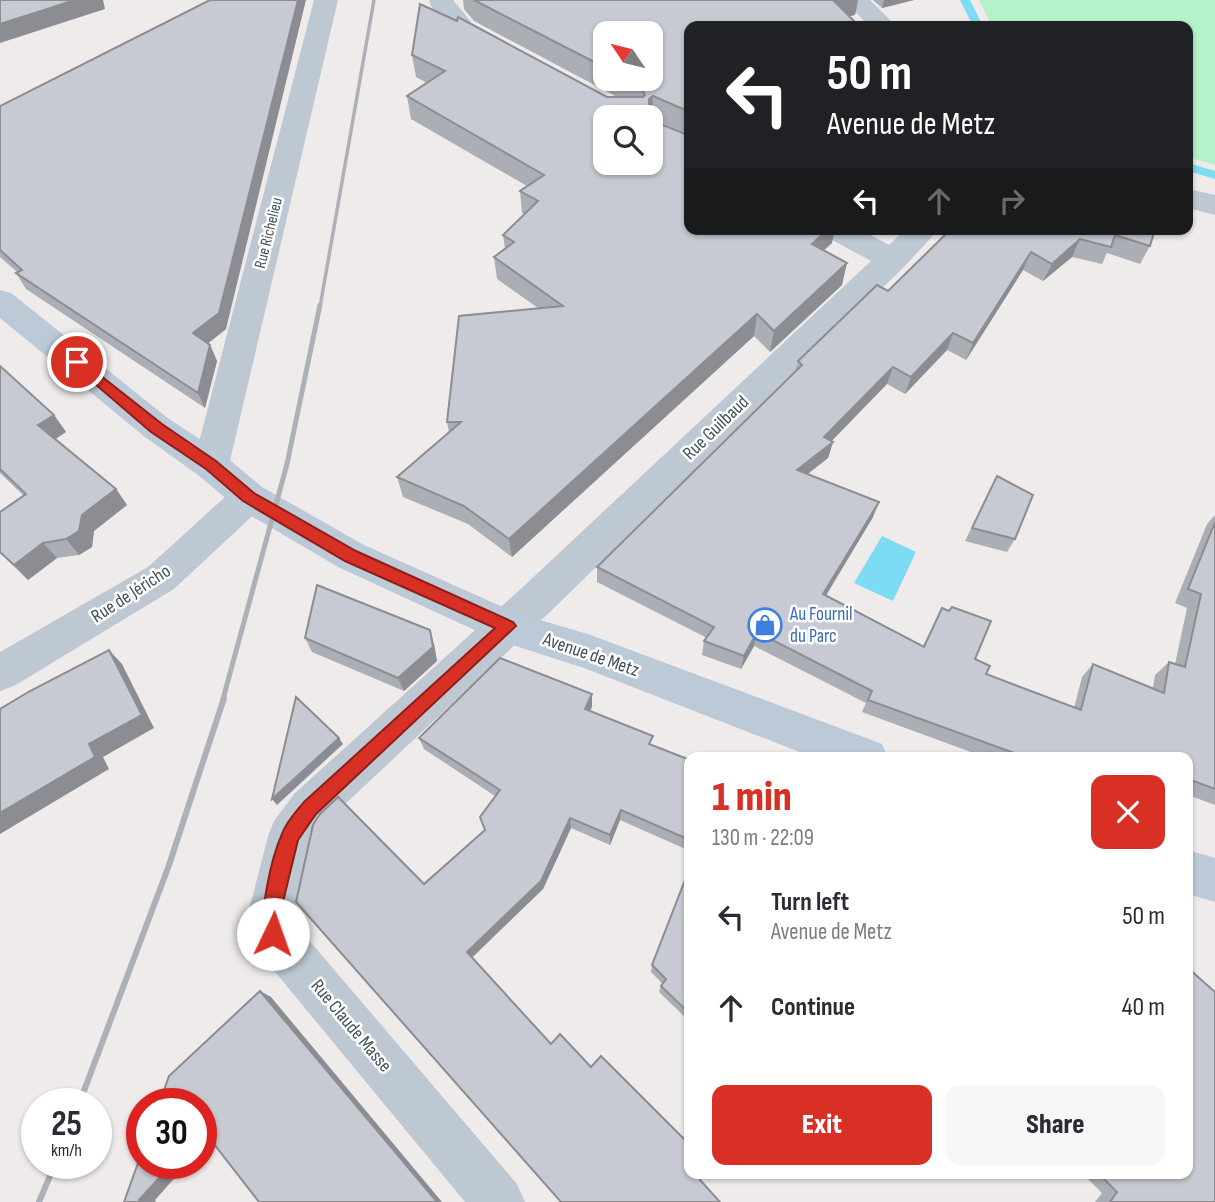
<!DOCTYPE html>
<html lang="en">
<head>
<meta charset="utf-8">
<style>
  body { margin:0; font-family:"Sofia Sans Condensed",sans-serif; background:#f7f7f7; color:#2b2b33; height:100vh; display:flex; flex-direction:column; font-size:26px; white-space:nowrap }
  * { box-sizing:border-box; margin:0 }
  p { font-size:23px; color:#7c7c81 }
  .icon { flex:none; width:38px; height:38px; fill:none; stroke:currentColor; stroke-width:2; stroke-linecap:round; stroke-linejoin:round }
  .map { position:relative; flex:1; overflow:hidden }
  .side { position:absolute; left:684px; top:752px; width:509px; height:427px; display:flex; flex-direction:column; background:#fff; border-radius:14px; box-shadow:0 2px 5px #0004 }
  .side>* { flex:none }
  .banner { position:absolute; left:684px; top:21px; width:509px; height:214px; border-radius:14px; box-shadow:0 2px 5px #0004; background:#202124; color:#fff; overflow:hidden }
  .needle { width:46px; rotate:305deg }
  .tools { position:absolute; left:593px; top:21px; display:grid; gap:14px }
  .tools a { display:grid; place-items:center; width:70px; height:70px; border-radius:14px; background:#fff; box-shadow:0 2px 5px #0004; font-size:35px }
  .speed { position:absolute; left:21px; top:1088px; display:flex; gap:14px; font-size:35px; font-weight:700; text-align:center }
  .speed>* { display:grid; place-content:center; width:91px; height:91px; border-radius:50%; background:#fff; box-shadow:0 2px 5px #0004; line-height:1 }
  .speed small { font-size:18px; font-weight:400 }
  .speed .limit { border:10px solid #d22; background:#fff; color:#111 }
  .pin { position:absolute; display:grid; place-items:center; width:60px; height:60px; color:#fff; margin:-30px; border:4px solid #fff; border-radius:50%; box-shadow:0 2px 7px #0007 }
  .me { position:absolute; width:77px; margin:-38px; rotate:3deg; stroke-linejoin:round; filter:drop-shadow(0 0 5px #0008) }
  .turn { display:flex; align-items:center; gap:24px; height:147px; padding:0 28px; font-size:32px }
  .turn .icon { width:91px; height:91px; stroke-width:2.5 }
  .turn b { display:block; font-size:49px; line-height:60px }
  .lanes { display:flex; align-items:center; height:66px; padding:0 28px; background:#0003; justify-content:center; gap:35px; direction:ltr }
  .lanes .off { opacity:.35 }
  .round { display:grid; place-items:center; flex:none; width:74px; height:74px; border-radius:14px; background:#f7f7f7 }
  .overview { display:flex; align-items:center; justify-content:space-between; height:119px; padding:0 28px }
  h1 { font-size:42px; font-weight:800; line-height:52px; color:#d93025 }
  .action { display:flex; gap:14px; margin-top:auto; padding:14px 28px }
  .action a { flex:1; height:80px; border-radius:14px; background:#d93025; color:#fff; font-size:28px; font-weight:800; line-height:80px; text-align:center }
  .action a+a { background:#f7f7f7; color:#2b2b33 }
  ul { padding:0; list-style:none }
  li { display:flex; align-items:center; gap:21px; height:91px; padding:0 28px }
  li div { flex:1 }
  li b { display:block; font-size:26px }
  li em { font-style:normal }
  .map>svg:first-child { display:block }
</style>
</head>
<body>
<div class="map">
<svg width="1215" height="1202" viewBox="0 0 1215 1202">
  <rect width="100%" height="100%" fill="#efebeb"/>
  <!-- green -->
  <path fill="#b4f2cb" d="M979,0h236v165l-27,-8v-131h-196z"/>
  <!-- water -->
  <path fill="#7ddbf3" d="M882,536l34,16 -23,49 -39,-18z"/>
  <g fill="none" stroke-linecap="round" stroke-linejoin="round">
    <!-- stream -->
    <g fill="#7ddbf3" fill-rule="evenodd">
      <path d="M960,0h10l13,26h-10z"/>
      <path d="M1188,163l27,8v8l-27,-8z"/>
    </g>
    <!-- street -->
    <g fill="#bdc8d3" fill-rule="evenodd">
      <path d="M314,0h24l-109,465 -5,10 -13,4 -13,-4 -5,-10z"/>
      <path d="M429,0h24l19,23 36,20 4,5 -4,5c-25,7 -73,-29 -79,-53z"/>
      <path d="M844,0h26l26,26h-27z"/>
      <path d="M1188,189l27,6v20l-27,-7z"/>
      <path d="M821,229h39l29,16 17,-16h33l-35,38 -351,342 -228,214c-19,28 -31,67 -29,102l221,259 8,18h-60l-208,-252 -7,-16 -1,-24 19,-74 6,-15 21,-28 230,-208 346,-324 -46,-25z"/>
      <path d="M249,482l13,5 5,10 -5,10 -88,82 -160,97 -14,5v-39l148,-85 88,-80z"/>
    </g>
    <!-- secondary -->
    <g fill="#bcc9d7" fill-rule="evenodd">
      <path d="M0,290l11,3 158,126 55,36 38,32 102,58 152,68 72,21 294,110 6,14h-73l-231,-90 -90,-29 -156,-72 -102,-60 -38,-32 -53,-38 -145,-119z"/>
      <path d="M1188,850l27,8v44l-27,-8z"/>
    </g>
    <!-- rail-far2 -->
    <path stroke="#adb1b7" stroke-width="3.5" d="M320,307l54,-307"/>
    <!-- rail-far1 -->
    <path stroke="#adb1b7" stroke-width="5" d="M223,699l64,-235 33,-159"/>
    <!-- rail -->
    <g stroke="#adb1b7" stroke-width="6">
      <path d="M79,1104l89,-236 56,-170"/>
      <path d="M39,1202l16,-38"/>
    </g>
  </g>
  <!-- wall -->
  <g fill="#abaeb5" fill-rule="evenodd">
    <path d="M463,0h395l-3,15 -165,11v109l-38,-16 -46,-2 226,126 -8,7 18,35 -72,67 -16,-16 -242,221 -44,-33 -65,-27 -6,-20 52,-45 -2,-10 91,-114 -41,-29 -3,-22 11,-8 -2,-14 22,-21 -3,-1 -2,-22 7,-5 -116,-67 -4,-23 20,-13 -11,-6 -4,-22 195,42h10l-143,-76 -10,-12zM606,33l45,46h-45z"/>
    <path d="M873,0h41l-32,8z"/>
    <path d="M0,106l226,223 -18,14 2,2 7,16 -12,47 -179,-119 -10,-16 1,-1 -17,-15z"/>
    <path d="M951,229h204l-5,17 -10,18 -33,-11 -5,11 -30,-7 -29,24 -20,-11 -57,90 -19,-10 -42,44 -18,-10 -56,57 2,1 -5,16 -20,16 65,43 -47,79 97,50 19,-38 33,51 11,15 88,34 8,-31 11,-13 60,24 2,-13 14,-13 6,2 12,-56 -12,-5 32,-79 8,-9v290l-27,-10v-37h-201l-125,-46 4,-9 -112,-57 -13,23 -39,-14 2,-14 3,-3 -110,-56v-15l198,-195 3,-11 90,-70z"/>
    <path d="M0,366l54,49 12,17 -11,7 61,50 11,16 -33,26 -2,16 -13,8 -22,3 -29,22 -28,-27v-41l23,-17 -23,-22z"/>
    <path d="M997,476l18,63 -8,13 -42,-11z"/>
    <path d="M305,638l129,6 3,17 -33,30 -92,-39z"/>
    <path d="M592,707l-2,4 62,34 38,15v91l-70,-31 -10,25 -39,-17 -28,61 -71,69 89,244 -137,-318 61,-54 10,-34 -71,-47 -5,-11z"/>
    <path d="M690,867v155l-31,-30 2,-6 2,-2 -12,-12 1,-7z"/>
    <path d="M1083,1174h105l27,28h-120l7,-9z"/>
  </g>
  <!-- shaded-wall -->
  <g fill="#8b8d93">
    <path d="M75,0h28l2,9 -105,34v-19z"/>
    <path d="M298,0h8l-80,329 -25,20 -8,-16z"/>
    <path d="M832,0h26l-3,15 -27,7z"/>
    <path d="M884,0h30l-32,8z"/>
    <path d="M653,96l-1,23h-1v-2h-2v-18z"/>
    <path d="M828,229h7l-3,14 -25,22 5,-21z"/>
    <path d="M1080,239l-8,18 -29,24 9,-17z"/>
    <path d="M1031,252l-8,18 -57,90 7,-17z"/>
    <path d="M847,263l-5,22 -72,67 4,-21z"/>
    <path d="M757,314l-3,22 -242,221 -3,-18z"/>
    <path d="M953,333l-6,17 -42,44 6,-17z"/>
    <path d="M210,345l7,16 -12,47 -7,-15z"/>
    <path d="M893,367l-6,17 -64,66 10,-8 -5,16 -35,27 4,-15 27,-33z"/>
    <path d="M54,415l12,17 -15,10 -13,-17z"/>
    <path d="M116,489l11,16 -33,26 -2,16 -13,8 -13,-16 16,-24z"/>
    <path d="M879,502l-6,15 -55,91 5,-14z"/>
    <path d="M43,543l14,15 -29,22 -14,-15z"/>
    <path d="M430,630l4,14 3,17 -33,30 -6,-13z"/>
    <path d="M757,632l-3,14 -13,23 3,-13z"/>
    <path d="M109,650l13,14 32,64 -51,29 6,12 -109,65v-21z"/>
    <path d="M592,694v13l-7,14v-12z"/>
    <path d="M339,738l4,6 -66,61 -5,-6z"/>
    <path d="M621,810l-1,10 -10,25v-10z"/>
    <path d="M570,818l1,10 -28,61 -73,70 -3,-7z"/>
    <path d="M260,991l11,6 171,205h-5z"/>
    <path d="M203,1130l13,2 -15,16v-16z"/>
    <path d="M172,1164h15l-32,36 1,2h-15l-2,-2z"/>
  </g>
  <!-- building -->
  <g fill="#c7cad2" stroke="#8b8d93" stroke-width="2">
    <path d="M0,0h75l-75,24z"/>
    <path d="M210,0h88l-79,313 -26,20 17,12 -12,48 -182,-120 6,-3 -22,-20v-144z"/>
    <path d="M474,0h359l26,26h-169v86l-37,-16 -4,3v18h-43v46h45v-43l39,16v93h138l-16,15 35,19 -73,68 -17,-17 -248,225 -45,-33 -67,-29 64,-55h-14l12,-106 104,-10 -69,-49 20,-15 -11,-7 35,-34 -18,-10 24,-16 -137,-79 38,-25 -33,-16 8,-51 37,17 1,-4 149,80h36l2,-2 -5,-9 -15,-7h26v-46h-45v35z"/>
    <path d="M951,229h204l-5,17 -35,-11 -4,12 -31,-8 -28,25 -21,-12 -58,91 -20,-10 -42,44 -18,-10 -69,70 9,5 -36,28 82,32 -56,92 101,53 18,-39 7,3 3,-4 39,14 -16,38 15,7 -4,8 95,36 12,-46 71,29 5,-31 16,5 16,-73 -13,-5 27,-67v267l-27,-10v-21h-58l-7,-3v3h-95l-160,-58 4,-9 -115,-59 -13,24 -40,-15 10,-14 -117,-60 205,-202 -4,-4 79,-76 11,6z"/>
    <path d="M0,366l54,49 -16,10 78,64 -34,26 -3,16 -13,8 -23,4 -29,22 -14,-13v-40l26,-18 -26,-25z"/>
    <path d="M997,476l36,19 -18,44 -43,-11z"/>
    <path d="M317,585l113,45 3,17 -35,31 -93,-40z"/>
    <path d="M109,650l33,65 -53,29 6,13 -95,56v-104l30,-18z"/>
    <path d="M500,658l92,36 -7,15 68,27 -4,8 41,16v80l-69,-30 -11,25 -40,-17 -29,63 -74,71 84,92 9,-10 31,33 10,-11 89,89v29h14l-4,6 20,22h-159l-265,-300 17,-77 7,-11 18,-17 86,87 61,-54 -5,-13 20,-27 -81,-52z"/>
    <path d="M296,697l43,41 -67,61z"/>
    <path d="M690,867v147l-29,-28 5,-7 -14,-14z"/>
    <path d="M1188,968l27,24v210h-105l7,-10 -18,-18h89z"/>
    <path d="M260,991l177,211h-178l-56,-72 -2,2v-28h-42l10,-28z"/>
    <path d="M142,1152v12h30l-33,36 2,2h-17z"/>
  </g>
  <!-- route -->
  <path fill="#d93025" stroke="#8d1f18" stroke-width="2" d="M77,357l85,67 54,37 38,32 102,58 157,71 3,4 -200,188 -18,26 -17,70 1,24 -3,7 -6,3 -7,-3c-9,-23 6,-85 16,-107 4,-12 14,-22 22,-32l191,-174 -150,-67 -102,-60 -37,-32 -55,-37 -78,-67v-7z"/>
  <!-- icons -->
  <defs>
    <symbol id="shop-ring" viewBox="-11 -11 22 22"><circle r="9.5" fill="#fff" stroke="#3f7fe0" stroke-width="1.5"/><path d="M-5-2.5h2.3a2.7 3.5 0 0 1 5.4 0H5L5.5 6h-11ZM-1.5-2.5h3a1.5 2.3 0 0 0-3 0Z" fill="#3f7fe0"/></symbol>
  </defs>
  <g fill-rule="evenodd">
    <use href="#shop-ring" x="746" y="606" width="38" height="38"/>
  </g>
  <g text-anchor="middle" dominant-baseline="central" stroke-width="5" stroke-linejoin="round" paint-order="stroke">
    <!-- far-street labels -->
    <g font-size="16" fill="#434f5a" stroke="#fff">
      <text transform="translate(269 233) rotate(-76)">Rue Richelieu</text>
    </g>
    <!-- street labels -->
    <g font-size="19" fill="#434f5a" stroke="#fff">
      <text transform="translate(716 428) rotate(-44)">Rue Guilbaud</text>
      <text transform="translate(131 594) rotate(-33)">Rue de Jéricho</text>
      <text transform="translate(591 655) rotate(19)">Avenue de Metz</text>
      <text transform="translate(351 1026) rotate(50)">Rue Claude Masse</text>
    </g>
    <!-- shop labels -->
    <g font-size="19" fill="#366cbe" stroke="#fff" text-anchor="start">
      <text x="790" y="614">Au Fournil<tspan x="790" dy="22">du Parc</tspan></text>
    </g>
  </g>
</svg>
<div class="tools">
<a><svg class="needle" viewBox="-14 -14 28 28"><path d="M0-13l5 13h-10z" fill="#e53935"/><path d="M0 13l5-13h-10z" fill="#7c7c81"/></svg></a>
<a><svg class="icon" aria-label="search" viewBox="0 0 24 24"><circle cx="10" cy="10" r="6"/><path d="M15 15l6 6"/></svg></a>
</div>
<div class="speed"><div>25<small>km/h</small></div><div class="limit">30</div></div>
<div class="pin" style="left:77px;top:362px;background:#d93025"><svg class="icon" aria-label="arrive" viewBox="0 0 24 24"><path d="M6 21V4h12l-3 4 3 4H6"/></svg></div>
<svg class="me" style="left:273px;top:934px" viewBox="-20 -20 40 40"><circle r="19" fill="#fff"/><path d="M0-13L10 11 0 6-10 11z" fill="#d93025"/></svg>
<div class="banner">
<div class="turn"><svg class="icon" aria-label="left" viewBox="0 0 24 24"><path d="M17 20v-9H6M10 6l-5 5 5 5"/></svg><div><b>50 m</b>Avenue de Metz</div></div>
<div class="lanes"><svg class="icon" aria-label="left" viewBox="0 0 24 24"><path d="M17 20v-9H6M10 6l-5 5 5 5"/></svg><svg class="icon off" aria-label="ahead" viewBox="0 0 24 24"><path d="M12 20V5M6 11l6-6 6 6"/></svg><svg class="icon off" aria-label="right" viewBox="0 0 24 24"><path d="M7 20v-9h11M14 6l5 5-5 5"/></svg></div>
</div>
<section class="side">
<div class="overview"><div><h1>1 min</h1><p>130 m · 22:09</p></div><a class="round" style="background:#d93025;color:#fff"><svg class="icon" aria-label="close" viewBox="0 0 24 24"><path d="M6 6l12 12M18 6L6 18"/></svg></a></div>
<ul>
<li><svg class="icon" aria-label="left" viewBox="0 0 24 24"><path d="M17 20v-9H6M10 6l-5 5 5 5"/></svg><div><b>Turn left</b><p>Avenue de Metz</p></div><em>50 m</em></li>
<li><svg class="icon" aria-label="ahead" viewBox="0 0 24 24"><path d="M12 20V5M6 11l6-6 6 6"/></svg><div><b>Continue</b></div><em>40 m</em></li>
</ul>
<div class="action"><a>Exit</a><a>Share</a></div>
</section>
</div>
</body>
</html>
